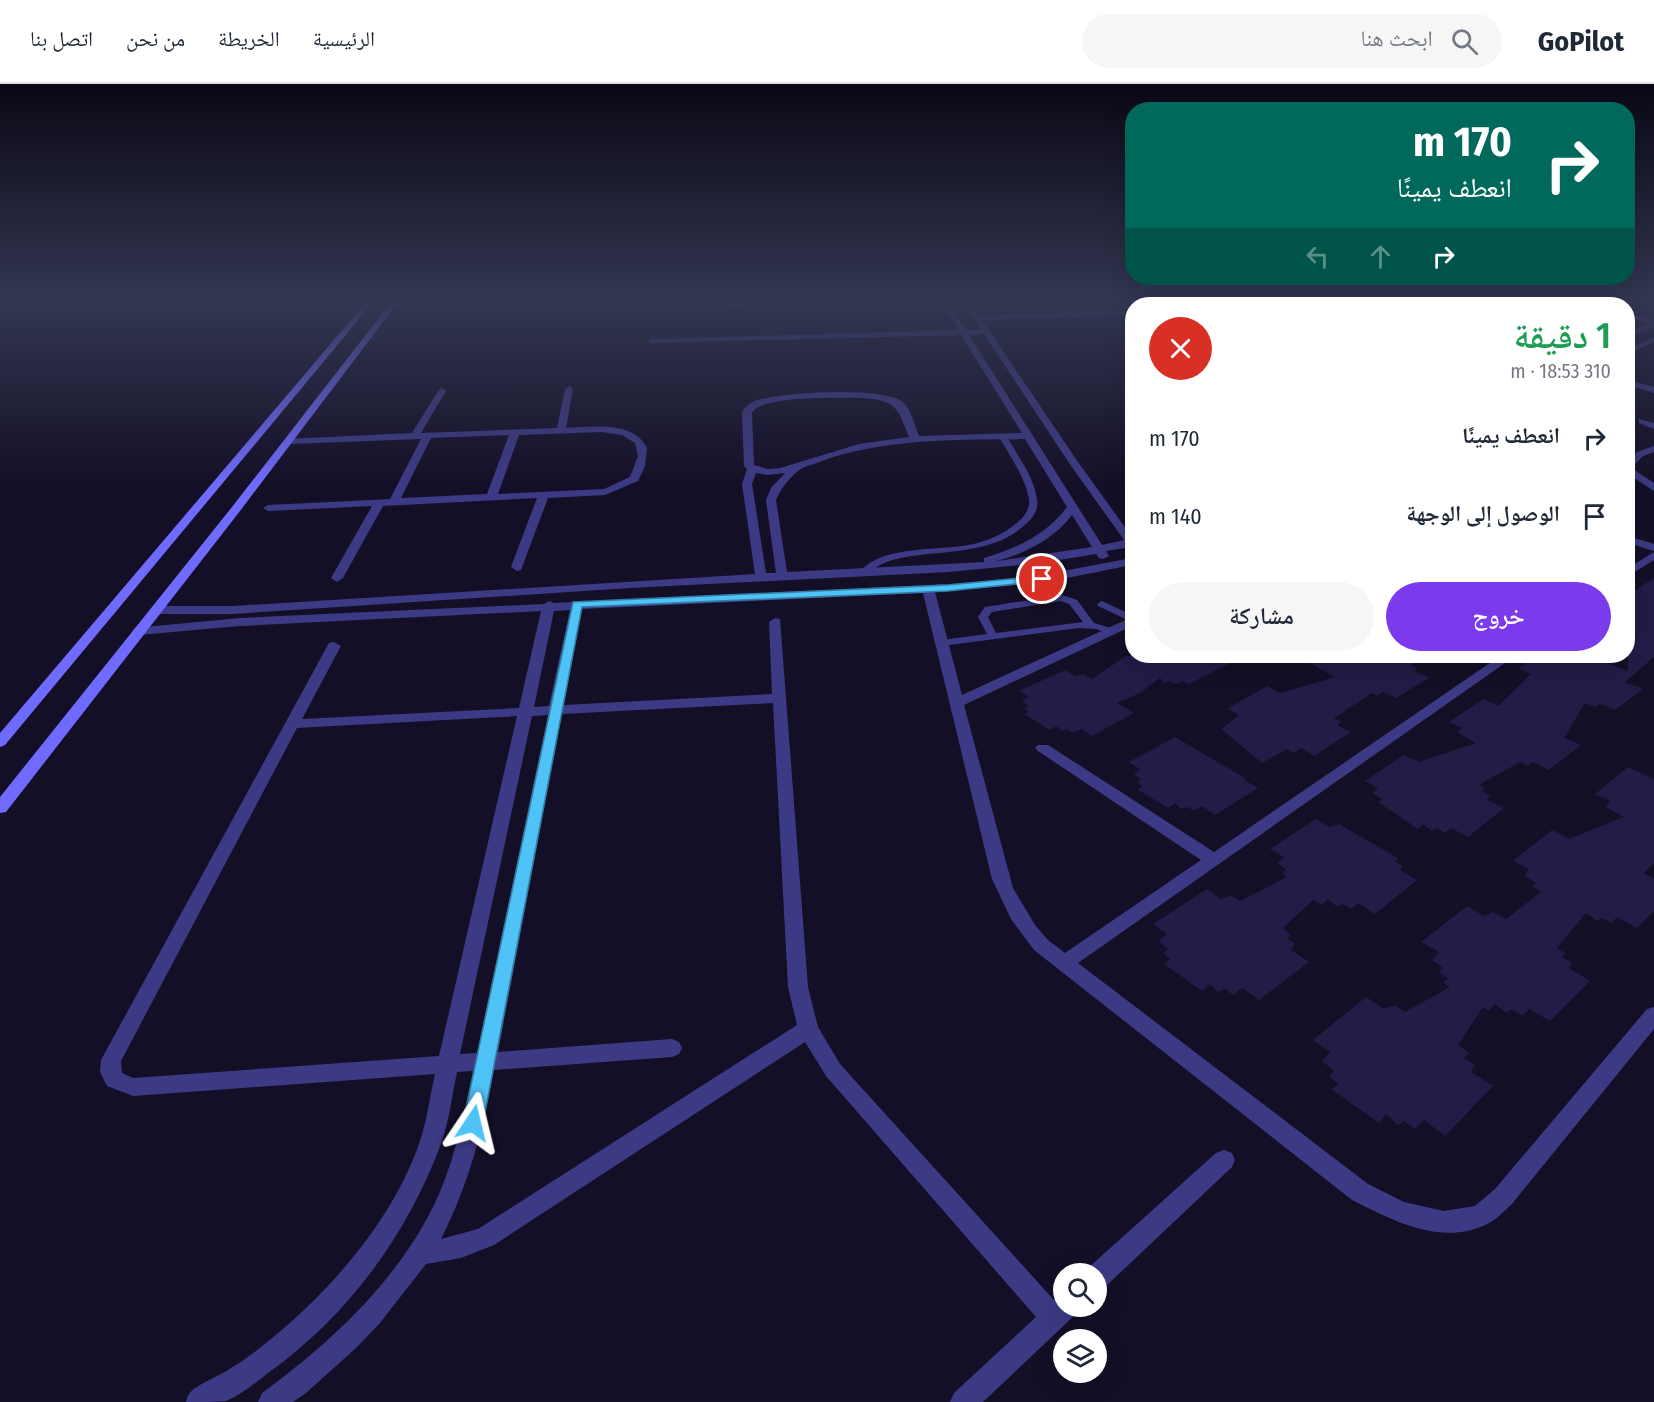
<!DOCTYPE html>
<html lang="ar">
<head>
<meta charset="utf-8">
<style>
  body { margin:0; font-family:"Fira Sans Condensed","Noto Naskh Arabic",sans-serif; background:#f6f6f7; color:#1f2937; direction:rtl; height:100vh; display:flex; flex-direction:column; font-size:22px; white-space:nowrap }
  * { box-sizing:border-box; margin:0 }
  p { font-size:20px; color:#747a83 }
  .icon { flex:none; width:33px; height:33px; fill:none; stroke:currentColor; stroke-width:2; stroke-linecap:round; stroke-linejoin:round }
  .map { position:relative; flex:1; overflow:hidden; direction:ltr }
  .drawer { position:absolute; left:1125px; top:213px; width:510px; height:366px; display:flex; flex-direction:column; background:#fff; border-radius:24px; box-shadow:0 6px 24px #0002; direction:rtl }
  .drawer>* { flex:none }
  .top-card { position:absolute; left:1125px; top:18px; width:510px; height:183px; border-radius:24px; box-shadow:0 6px 24px #0002; direction:rtl; background:#00695c; color:#fff; overflow:hidden }
  .fabs { position:absolute; left:1053px; top:1179px; display:grid; gap:12px }
  .fabs a { display:grid; place-items:center; width:54px; height:54px; border-radius:50%; background:#fff; box-shadow:0 6px 24px #0002; font-size:30px }
  .pin { position:absolute; display:grid; place-items:center; width:51px; height:51px; color:#fff; margin:-26px; border:3px solid #fff; border-radius:50%; box-shadow:0 2px 6px #0007 }
  .me { position:absolute; width:66px; margin:-33px; rotate:10deg; stroke-linejoin:round; filter:drop-shadow(0 0 4px #0008) }
  .turn { display:flex; align-items:center; gap:21px; height:126px; padding:0 24px; font-size:27px }
  .turn .icon { width:78px; height:78px; stroke-width:2.5 }
  .turn b { display:block; font-size:42px; line-height:51px }
  .lanes { display:flex; align-items:center; height:57px; padding:0 24px; background:#0003; justify-content:center; gap:30px; direction:ltr }
  .lanes .off { opacity:.35 }
  .round { display:grid; place-items:center; flex:none; width:63px; height:63px; border-radius:32px; background:#f6f6f7 }
  .headline { display:flex; align-items:center; justify-content:space-between; height:102px; padding:0 24px }
  h1 { font-size:36px; font-weight:600; line-height:45px; color:#1e9e55 }
  .primary-button { display:flex; gap:12px; margin-top:auto; padding:12px 24px }
  .primary-button a { flex:1; height:69px; border-radius:36px; background:#7c3aed; color:#fff; font-size:24px; font-weight:600; line-height:69px; text-align:center }
  .primary-button a+a { background:#f6f6f7; color:#1f2937 }
  ul { padding:0; list-style:none }
  li { display:flex; align-items:center; gap:18px; height:78px; padding:0 24px }
  li div { flex:1 }
  li b { display:block; font-size:22px }
  li em { font-style:normal }
  header { display:flex; align-items:center; gap:36px; box-sizing:border-box; height:84px; padding:0 30px; background:#fff; border-bottom:2px solid #e0e1e3 }
  header strong { font-size:28px }
  nav { display:flex; gap:33px; margin-inline-start:auto; font-size:21px }
  .search { width:420px; height:54px; background:#f6f6f7; display:flex; align-items:center; gap:15px; box-sizing:border-box; padding:0 21px; border-radius:33px; color:#747a83; font-size:22px }
  .map>svg:first-child { display:block }
</style>
</head>
<body>
<header>
<strong>GoPilot</strong>
<div class="search"><svg class="icon" aria-label="search" viewBox="0 0 24 24"><circle cx="10" cy="10" r="6"/><path d="M15 15l6 6"/></svg>ابحث هنا</div>
<nav><a>الرئيسية</a><a>الخريطة</a><a>من نحن</a><a>اتصل بنا</a></nav>
</header>
<div class="map">
<svg width="1654" height="1318" viewBox="0 0 1654 1318">
  <rect width="100%" height="100%" fill="#130f26"/>
  <!-- building -->
  <g fill="#241b47">
    <path d="M1654,494v79l-29,25 18,7 -28,21 -15,-6 -5,3 -10,-4 -21,35 17,7 -32,25 -16,-8 -5,4 -8,-4 -41,23 6,4 -3,2 8,5 -3,4 17,8 -36,29 -17,-9 -6,5 -8,-5 -5,3 -9,-7 -5,5 -40,-27 4,-3 -10,-6 6,-5 -13,-7 39,-26 15,7 57,-19 -19,-11 5,-4 -13,-6 35,-23 14,7 33,-32 -13,-6 20,-12h50l40,15v-76z"/>
    <path d="M1126,572h118l-55,28 -6,-3 -7,3 -6,-3 -5,2 -5,-5 -20,15 -23,10 17,10 -42,23 -11,-7 -8,4 -6,-4 -5,2 -6,-5 -6,4 -26,-16 5,-2 -5,-4 4,-2 -6,-5 7,-4 -10,-6 46,-21 10,6 8,-2 9,5z"/>
    <path d="M1298,572h128l-15,9 7,4 -3,2 14,7 -33,20 -13,-6 -6,4 -5,-3 -38,25 7,4 -4,3 14,7 -37,24 -13,-8 -7,5 -7,-4 -25,14 -41,-34 18,-14 -11,-6 2,-2 37,-21 13,7 55,-16z"/>
    <path d="M1175,653l70,41 -1,2 14,8 -43,27 -13,-9 -8,5 -6,-4 -7,2 -6,-6 -7,5 -31,-19 6,-2 -6,-5 4,-3 -7,-5 6,-5 -11,-7z"/>
    <path d="M1628,683l26,12v84l-10,10 10,6v32l-17,17 -20,-11 -6,6 -9,-5 -5,3 -11,-8 -29,35 8,5 -3,4 10,6 -3,5 21,13 -40,40 -21,-12 -6,7 -11,-7 -6,4 -11,-9 -6,7 -6,-4 -25,38 11,8 -5,5 11,7 -4,7 22,14 -48,50 -21,-16 -9,9 -11,-8 -6,4 -12,-11 -7,9 -48,-34 7,-5 -9,-8 5,-5 -12,-10 8,-9 -17,-12 53,-43 18,12 11,-4 10,7 45,-25 -7,-4 5,-5 -9,-6 4,-4 -11,-8 7,-8 -18,-10 46,-36 17,10 9,-4 13,7 35,-27 -9,-6 4,-3 -11,-7 4,-7 -16,-8 39,-31 17,9 55,-22 -18,-10 4,-6 -15,-7z"/>
    <path d="M1316,735l14,8 9,-3 59,34 -3,3 8,5 -3,4 17,10 -42,34 -17,-11 -7,6 -8,-5 -6,3 -9,-8 -6,6 -9,-5 -30,28 8,7 -4,3 8,6 -4,6 18,12 -50,38 -17,-12 -9,7 -8,-6 -7,3 -8,-8 -8,7 -38,-27 6,-5 -7,-6 5,-4 -9,-8 8,-7 -14,-10 54,-35 14,10 10,-4 9,6 47,-24 -5,-4 4,-3 -9,-7 7,-6 -14,-8z"/>
  </g>
  <g fill="none" stroke-linecap="round" stroke-linejoin="round">
    <!-- lane -->
    <g fill="#3d3a85" fill-rule="evenodd">
      <path d="M1000,351l7,2c11,19 27,40 30,62 2,9 -3,18 -10,24 -44,44 -129,18 -159,51h-6l-2,-2c21,-27 77,-21 108,-27 18,-3 36,-11 50,-23 7,-6 12,-13 11,-23 -4,-22 -19,-43 -30,-62z"/>
      <path d="M1062,511l15,5 17,23 20,6 1,2 -1,2 -4,1 -14,-5 -17,-1 -137,18 -5,-3 5,-3 45,-6 -9,-17 7,-10zM1061,517l8,3 14,18 -87,11 -8,-16 4,-5z"/>
      <path d="M1102,517l30,14v7l-34,-16 -1,-2z"/>
    </g>
    <!-- street -->
    <g fill="#3d3a85" fill-rule="evenodd">
      <path d="M693,217h153l-114,6z"/>
      <path d="M941,217h7l18,29h15l-18,-29h7l9,15 87,-3 -9,-12h7l10,12 58,-2v4l-150,5 96,142 54,75v10l-26,4 3,5 -6,3 -4,-1 -3,-4 -55,9 -92,9 -319,16 -397,26h-77l-6,-4 6,-4h77l522,-32 -13,-90 5,-15 -3,-3 -2,-53c3,-6 7,-10 13,-12 25,-9 128,-15 148,1 8,7 12,25 16,34l103,-3 -61,-98 -309,8 -4,-2 4,-2 307,-9zM984,250l85,129 55,77 -22,5 -133,-210zM863,314c34,3 34,9 46,39l-50,7 -79,24 -12,1 -14,-4 -2,-52c9,-18 90,-15 111,-15zM1025,355l42,68c-21,28 -50,41 -83,51v4l-197,10 -11,-72c5,-11 13,-22 22,-29 5,-5 15,-6 21,-9 66,-24 137,-22 206,-23zM756,389l12,2 17,-2 -14,15 -5,12 10,73h-10l-14,-89zM1072,431l20,32 -95,14c29,-8 57,-22 75,-46z"/>
      <path d="M1188,217h7l1,3h-7z"/>
      <path d="M1565,217h10l4,3h-9z"/>
      <path d="M1582,217h11l4,3h-9z"/>
      <path d="M1628,230l26,6v7l-26,11v-5l22,-10 -22,-5z"/>
      <path d="M1654,253v5l-26,12v-5z"/>
      <path d="M1628,296l26,7v6l-26,-8z"/>
      <path d="M569,302l4,3 -7,39c26,-1 67,-8 81,20l-2,18 -7,15 -33,14 -57,3 -27,72 -4,1 -6,-4 26,-69 -154,8 -40,72 -6,4 -6,-4 41,-72 -104,5 -5,-3 5,-3 122,-6 31,-60 -132,5 -5,-3 2,-2 126,-6 26,-42 4,-3 4,3 -25,42 136,-5 8,-39zM602,348l20,3 13,8 3,13 -8,21 -26,12 -106,5 21,-59zM509,351l-22,59 -86,4 30,-60z"/>
      <path d="M1639,335l15,4v6l-15,-6z"/>
      <path d="M1654,362v6l-11,4 -10,10 3,5 18,12v8l-26,-17v-14l9,-8z"/>
      <path d="M1628,452l26,8v7l-26,-8z"/>
      <path d="M1654,468v8l-26,16v-8z"/>
      <path d="M1132,474v7l-90,18 -107,9 27,103 170,-78v9l-168,79 49,183 22,37 13,15 17,13 136,-93 -163,-109 -3,-3 3,-3h10l166,107 286,-196h15l-437,307 290,221 36,18 40,9 31,-5 20,-17 152,-180 7,-2v22l-143,176c-8,7 -16,16 -26,20 -45,21 -93,-5 -133,-25l-318,-250 -23,-31 -19,-40 -69,-286 -341,16 -18,96 208,-11 -3,-72 6,-4 5,1 28,368 10,40 22,37 214,236 10,-6v12h14l-3,9 -92,87h-33l4,-9 82,-76 -210,-241 -21,-34 -311,203 -33,13 -35,6 -46,59 -24,25 -50,45 -13,9h-35l4,-9c71,-52 141,-117 177,-199 17,-39 25,-81 34,-123l-16,1c-5,24 -8,50 -16,72 -34,91 -93,172 -173,229 -13,10 -27,22 -42,28 -10,1 -29,1 -40,1 1,-3 1,-6 3,-8 6,-9 30,-18 39,-24 13,-8 26,-17 38,-27 63,-50 128,-124 154,-202 7,-21 10,-45 15,-67l-302,22 -26,-10 -7,-14 1,-12 228,-417 5,-1 7,4 -39,73 217,-11 22,-97 -301,15 -101,9 -6,-4 1,-3 106,-10 304,-14 5,-3 5,2 413,-20 75,-8zM570,526l-21,96 -15,1 20,-96zM773,619l15,284 9,38 -319,204 -37,10c28,-55 42,-110 53,-169l178,-13 7,-3 3,-6 -3,-6 -7,-3 -174,13 64,-338zM548,631l-71,338 -17,1 72,-338zM517,632l-78,340 -306,22 -11,-5 -1,-12 176,-333z"/>
      <path d="M1224,1066l8,3 3,7 -3,7 -127,120 -9,3v-16h-10l1,-5 129,-116z"/>
    </g>
    <!-- secondary -->
    <g fill="#6f6bff" fill-rule="evenodd">
      <path d="M367,217h7l-369,444 -5,2v-14z"/>
      <path d="M392,217h7l-159,210 -234,301 -6,1v-16l232,-290z"/>
    </g>
  </g>
  <!-- sky -->
  <linearGradient id="sky" x2="0" y2="1"><stop stop-color="#0a0815"/><stop offset="0.54" stop-color="#333752"/><stop offset="1" stop-color="#333752" stop-opacity="0"/></linearGradient>
  <rect width="1654" height="402" fill="url(#sky)"/>
  <!-- route -->
  <path fill="#4fc3f7" stroke="#337fa1" stroke-width="1.5" d="M1042,492l4,1v4l-98,10 -366,16 -99,516 -3,6 -7,3 -7,-3 -3,-6 110,-521 375,-17z"/>
</svg>
<div class="fabs">
<a><svg class="icon" aria-label="search" viewBox="0 0 24 24"><circle cx="10" cy="10" r="6"/><path d="M15 15l6 6"/></svg></a>
<a><svg class="icon" aria-label="layers" viewBox="0 0 24 24"><path d="M12 4l9 5-9 5-9-5zM3 14l9 5 9-5"/></svg></a>
</div>
<div class="pin" style="left:1042px;top:495px;background:#d93025"><svg class="icon" aria-label="arrive" viewBox="0 0 24 24"><path d="M6 21V4h12l-3 4 3 4H6"/></svg></div>
<svg class="me" style="left:473px;top:1039px" viewBox="-20 -20 40 40"><path d="M0-17L14 15 0 8-14 15z" fill="#4fc3f7" stroke="#fff" stroke-width="4"/></svg>
<div class="top-card">
<div class="turn"><svg class="icon" aria-label="right" viewBox="0 0 24 24"><path d="M7 20v-9h11M14 6l5 5-5 5"/></svg><div><b>170 m</b>انعطف يمينًا</div></div>
<div class="lanes"><svg class="icon off" aria-label="left" viewBox="0 0 24 24"><path d="M17 20v-9H6M10 6l-5 5 5 5"/></svg><svg class="icon off" aria-label="ahead" viewBox="0 0 24 24"><path d="M12 20V5M6 11l6-6 6 6"/></svg><svg class="icon" aria-label="right" viewBox="0 0 24 24"><path d="M7 20v-9h11M14 6l5 5-5 5"/></svg></div>
</div>
<section class="drawer">
<div class="headline"><div><h1>1 دقيقة</h1><p>310 m · 18:53</p></div><a class="round" style="background:#d93025;color:#fff"><svg class="icon" aria-label="close" viewBox="0 0 24 24"><path d="M6 6l12 12M18 6L6 18"/></svg></a></div>
<ul>
<li><svg class="icon" aria-label="right" viewBox="0 0 24 24"><path d="M7 20v-9h11M14 6l5 5-5 5"/></svg><div><b>انعطف يمينًا</b></div><em>170 m</em></li>
<li><svg class="icon" aria-label="arrive" viewBox="0 0 24 24"><path d="M6 21V4h12l-3 4 3 4H6"/></svg><div><b>الوصول إلى الوجهة</b></div><em>140 m</em></li>
</ul>
<div class="primary-button"><a>خروج</a><a>مشاركة</a></div>
</section>
</div>
</body>
</html>
